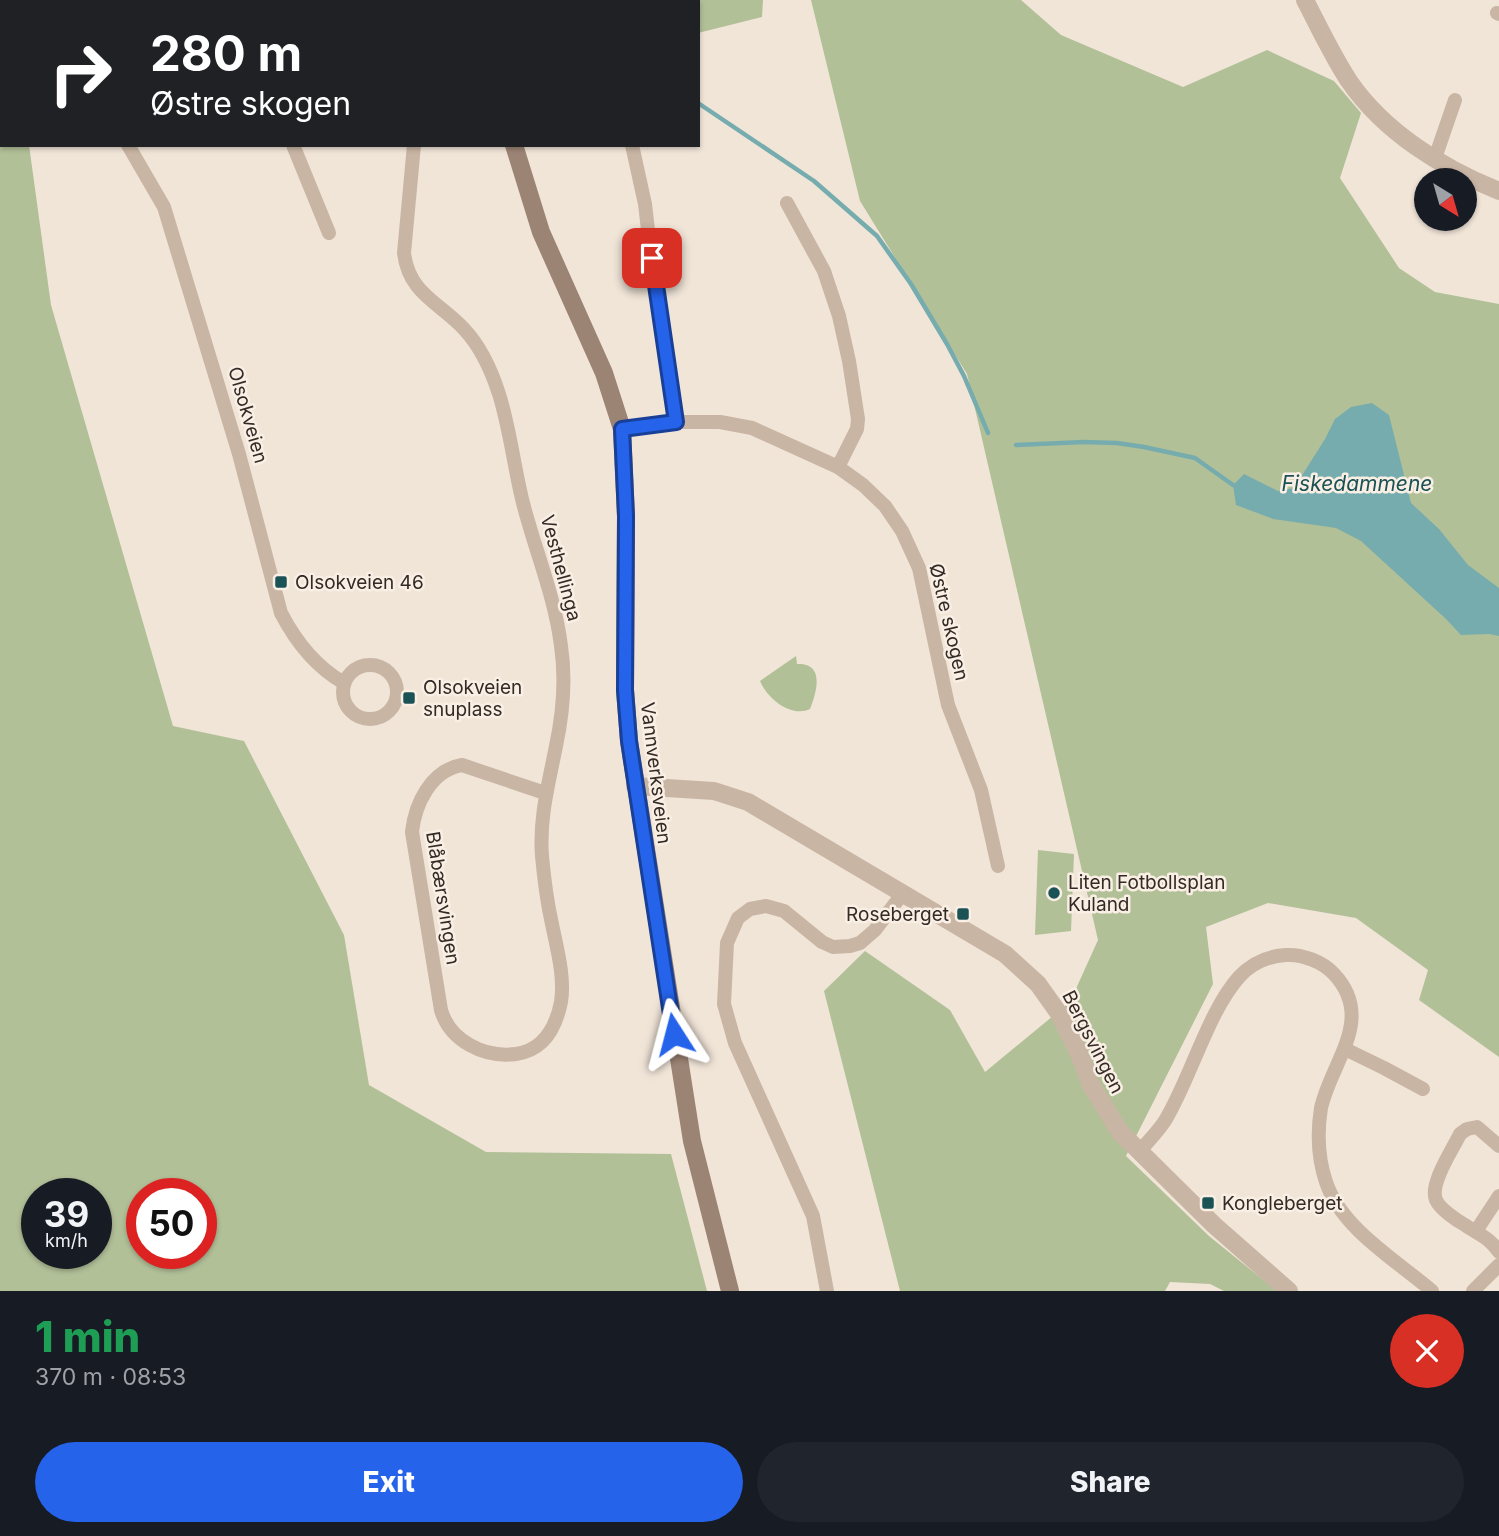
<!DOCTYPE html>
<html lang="en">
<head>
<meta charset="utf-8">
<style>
  body { margin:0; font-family:Inter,sans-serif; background:#20242c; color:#f1f3f6; height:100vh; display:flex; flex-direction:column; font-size:26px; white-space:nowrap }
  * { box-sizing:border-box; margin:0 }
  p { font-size:23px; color:#9ea1a6 }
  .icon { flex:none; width:38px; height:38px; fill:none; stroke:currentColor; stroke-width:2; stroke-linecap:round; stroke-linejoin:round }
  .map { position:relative; height:1291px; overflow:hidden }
  .panel { display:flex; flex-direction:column; background:#171b24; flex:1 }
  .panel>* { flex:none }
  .top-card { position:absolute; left:0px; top:0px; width:700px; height:147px; box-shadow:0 2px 5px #0004; background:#202124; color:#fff; overflow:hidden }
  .needle { width:46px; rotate:143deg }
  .fabs { position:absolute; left:1414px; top:168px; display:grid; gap:14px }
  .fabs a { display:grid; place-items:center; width:63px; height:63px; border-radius:50%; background:#171b24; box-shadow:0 2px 5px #0004; font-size:35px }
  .speed { position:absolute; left:21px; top:1178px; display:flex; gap:14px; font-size:35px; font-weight:700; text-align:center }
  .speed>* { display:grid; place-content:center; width:91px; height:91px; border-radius:50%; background:#171b24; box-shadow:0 2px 5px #0004; line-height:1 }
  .speed small { font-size:18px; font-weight:400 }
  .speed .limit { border:10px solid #d22; background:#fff; color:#111 }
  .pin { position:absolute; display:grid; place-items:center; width:60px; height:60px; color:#fff; margin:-30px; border-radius:14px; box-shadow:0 4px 10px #0006 }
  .me { position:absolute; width:77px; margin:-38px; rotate:351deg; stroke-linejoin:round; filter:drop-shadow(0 0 5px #0008) }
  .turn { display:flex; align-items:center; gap:24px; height:147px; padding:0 35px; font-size:32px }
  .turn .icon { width:91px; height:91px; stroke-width:2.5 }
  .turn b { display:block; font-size:49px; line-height:60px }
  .round { display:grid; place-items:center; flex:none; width:74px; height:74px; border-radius:37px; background:#20242c }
  .summary { display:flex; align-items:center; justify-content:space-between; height:119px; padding:0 35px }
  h1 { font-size:42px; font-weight:800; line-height:52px; color:#1e9e55 }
  .cta { display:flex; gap:14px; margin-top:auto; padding:14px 35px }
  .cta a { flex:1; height:80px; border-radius:42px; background:#2563eb; color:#fff; font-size:28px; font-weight:800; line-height:80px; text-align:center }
  .cta a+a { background:#20242c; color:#f1f3f6 }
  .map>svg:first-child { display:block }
</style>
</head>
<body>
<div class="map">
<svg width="1499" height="1291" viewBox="0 0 1499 1291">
  <rect width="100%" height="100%" fill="#f1e5d8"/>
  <!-- green -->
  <g fill="#b2c098" fill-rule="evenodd">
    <path d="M0,0l9,2h-7v143h27l22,160 122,421 71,15 100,194 25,150 117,67 185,2 36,137h-707zM37,1194h59v59h-59zM142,1194h59v59h-59z"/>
    <path d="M520,0h243l-1,17 -64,16v-31z"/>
    <path d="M811,0h210l40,35 122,52 84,-37 67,31 27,32 -21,65 59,90 36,24 64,12v753l-80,-57 9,-30 -72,-52 -88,-15 -62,24 7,57 -87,172 83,80 68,55h-53l-14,-7 -40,-2 -5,9h-265l-76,-300 41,-40 85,59 35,62 85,-70 28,-62 -131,-566 -107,-173z"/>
    <path d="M796,656l1,8c28,-1 20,27 13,45 -19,9 -43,-11 -50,-28z"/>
    <path d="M1038,850l36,4 -3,77 -36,4z"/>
  </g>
  <!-- water -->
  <path fill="#76acae" d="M1372,403l17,12 22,88 28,26 29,36 31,23v48l-10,-2 -28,1 -15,-16 -85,-78 -25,-13 -63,-9 -37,-14 -3,-20 11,-11 34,17 16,-3 31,-49 10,-20 16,-12z"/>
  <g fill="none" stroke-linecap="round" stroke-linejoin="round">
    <!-- stream -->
    <g stroke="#76acae" stroke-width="4.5">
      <path d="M552,0l1,2"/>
      <path d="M698,103l116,78 63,55 34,48 36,60 17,32 24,57"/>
      <path d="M1016,445l68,-3 33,1 27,4 51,11 38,27"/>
    </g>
    <!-- minor -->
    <g stroke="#c9b5a4" stroke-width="14">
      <path d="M79,0v2"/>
      <path d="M198,0l4,2"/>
      <path d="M410,2l1,-2"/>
      <path d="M1497,13l2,1"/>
      <path d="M128,145l36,62 75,247 42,159c15,29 35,54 63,70"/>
      <path d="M293,145l36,88"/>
      <path d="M414,145l-10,108c5,41 35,49 60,76 16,17 28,43 35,65 11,35 15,73 24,109 12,47 32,94 38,143 5,33 2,67 -5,100 -7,36 -17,72 -14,110 2,22 5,46 10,68 5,25 13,53 9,78 -5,25 -17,48 -45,52 -32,4 -66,-13 -75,-44l-29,-178c3,-28 19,-62 50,-67l83,28"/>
      <path d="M632,145l13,59 8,69 23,149"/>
      <path d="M1435,158l20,-58"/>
      <path d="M787,203l37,68 15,45 10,45 9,58 -1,10 -19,38"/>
      <path d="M622,429l54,-7h44l32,6 86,39 25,18 22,21 17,25 17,37 29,137 33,85 17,76"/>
      <circle cx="370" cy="692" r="27"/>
      <path d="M1345,1049l39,19 39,21"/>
      <path d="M1499,1146l-22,-19 -10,2 -7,5c-7,15 -31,50 -24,66 4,9 20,20 29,25 13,9 25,13 34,27"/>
      <path d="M1139,1152c9,-11 20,-21 27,-33 25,-42 42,-107 73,-142 12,-13 29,-21 47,-22 17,-1 37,7 48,19 42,45 -3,88 -13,134 -4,25 -3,50 5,74 15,46 70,78 106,109"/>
      <path d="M1476,1231l23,-35"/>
      <path d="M827,1291l-14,-75 -78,-173 -11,-39 3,-61 11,-25 12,-9 16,-3 18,5 38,31 11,5 17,-1 10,-3 15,-13 28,-37"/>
      <path d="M1473,1291l26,-26"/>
    </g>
    <!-- tertiary -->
    <g stroke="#c9b5a4" stroke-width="18">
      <path d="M1305,0c14,27 27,55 44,81 35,51 93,87 150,110"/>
      <path d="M635,786l79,5 34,11 257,152 33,30 22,31 19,39 12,31 29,47 94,93 75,66"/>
    </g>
    <!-- secondary -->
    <g stroke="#9c8475" stroke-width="18">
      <path d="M472,0l1,2"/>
      <path d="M514,145l27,87 63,141 18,56 4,87 -1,174 4,51 63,400 38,150"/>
    </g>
  </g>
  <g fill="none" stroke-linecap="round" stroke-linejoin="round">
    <defs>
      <path id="route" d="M652,258l24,164 -54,7 4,87 -1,174 4,51 45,293"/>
    </defs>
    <!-- route casing -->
    <use href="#route" stroke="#184099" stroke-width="18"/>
    <!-- route -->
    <use href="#route" stroke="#2563eb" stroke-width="12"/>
  </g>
  <!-- markers -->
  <g fill="#1b5256" stroke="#f9efe4" stroke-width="2.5">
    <rect x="274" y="575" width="14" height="14" rx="3.5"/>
    <rect x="402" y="691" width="14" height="14" rx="3.5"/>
    <circle cx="1054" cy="893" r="7"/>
    <rect x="956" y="907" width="14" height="14" rx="3.5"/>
    <rect x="1201" y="1196" width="14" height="14" rx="3.5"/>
  </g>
  <g text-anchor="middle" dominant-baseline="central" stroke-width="5" stroke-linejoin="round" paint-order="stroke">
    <!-- street labels -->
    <g font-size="19" fill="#342a26" stroke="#f9efe4">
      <text transform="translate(248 415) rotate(74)">Olsokveien</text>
      <text transform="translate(561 568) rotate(75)">Vesthellinga</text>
      <text transform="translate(949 622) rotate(77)">Østre skogen</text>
      <text transform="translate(656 773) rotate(83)">Vannverksveien</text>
      <text transform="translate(443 898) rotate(81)">Blåbærsvingen</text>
      <text transform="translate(1093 1042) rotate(63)">Bergsvingen</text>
    </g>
    <!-- poi labels -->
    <g font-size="19" fill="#342a26" stroke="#f9efe4" text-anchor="start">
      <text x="295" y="582">Olsokveien 46</text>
      <text x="423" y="687">Olsokveien<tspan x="423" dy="22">snuplass</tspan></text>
      <text x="1068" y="882">Liten Fotbollsplan<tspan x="1068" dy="22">Kuland</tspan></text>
      <text x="949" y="914" text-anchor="end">Roseberget</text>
      <text x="1222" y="1203">Kongleberget</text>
    </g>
    <!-- water labels -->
    <g font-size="21" font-style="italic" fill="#1b5256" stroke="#f9efe4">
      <text x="1357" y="483">Fiskedammene</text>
    </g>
  </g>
</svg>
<div class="fabs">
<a><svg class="needle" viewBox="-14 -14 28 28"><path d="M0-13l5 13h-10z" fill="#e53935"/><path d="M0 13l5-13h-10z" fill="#9ea1a6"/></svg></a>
</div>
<div class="speed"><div>39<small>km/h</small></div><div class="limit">50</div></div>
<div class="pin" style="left:652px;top:258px;background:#d93025"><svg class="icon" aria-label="arrive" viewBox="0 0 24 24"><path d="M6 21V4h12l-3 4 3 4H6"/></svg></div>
<svg class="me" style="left:674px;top:1034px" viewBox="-20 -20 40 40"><path d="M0-17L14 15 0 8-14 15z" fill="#2563eb" stroke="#fff" stroke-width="4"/></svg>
<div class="top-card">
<div class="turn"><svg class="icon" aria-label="right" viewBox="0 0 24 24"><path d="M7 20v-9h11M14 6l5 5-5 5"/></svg><div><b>280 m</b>Østre skogen</div></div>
</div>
</div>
<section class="panel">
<div class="summary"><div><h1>1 min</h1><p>370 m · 08:53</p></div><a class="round" style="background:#d93025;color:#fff"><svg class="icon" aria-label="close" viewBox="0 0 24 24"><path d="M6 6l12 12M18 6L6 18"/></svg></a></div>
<div class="cta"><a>Exit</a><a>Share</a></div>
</section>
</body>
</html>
